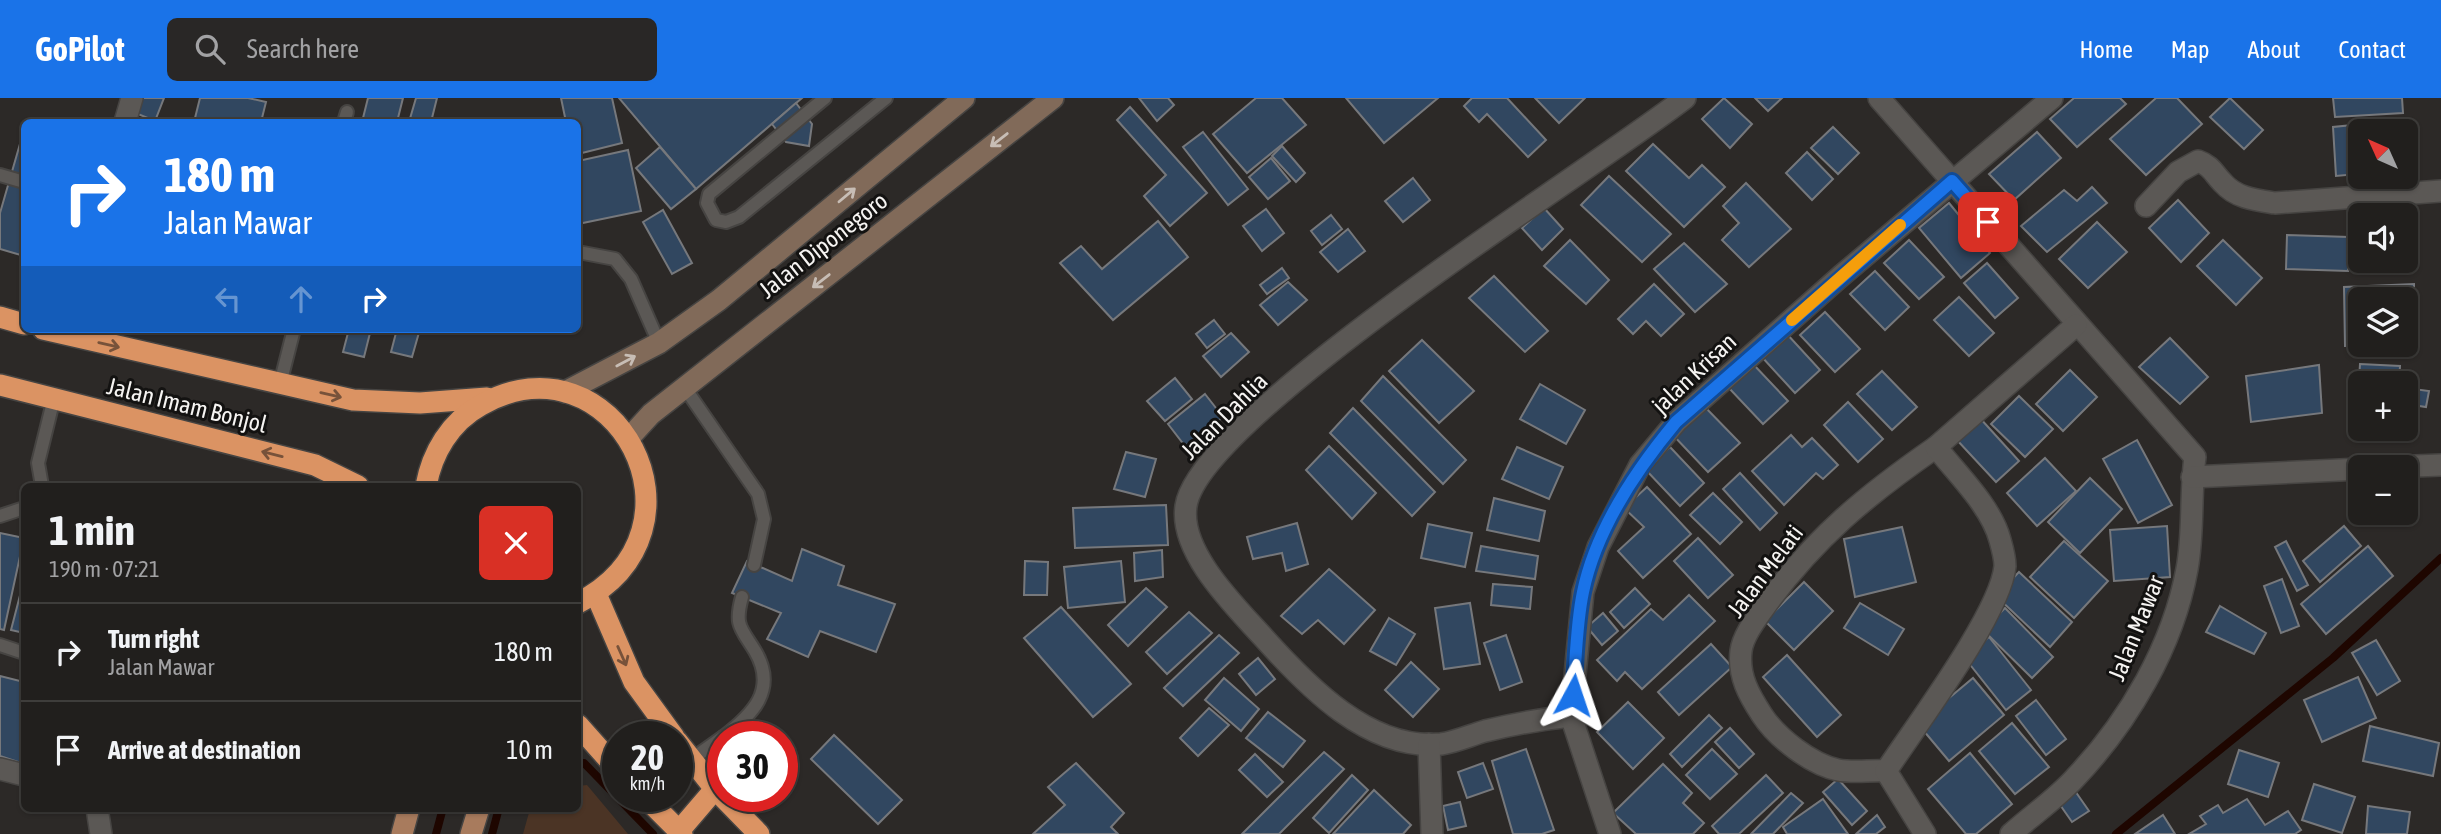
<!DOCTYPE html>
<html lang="en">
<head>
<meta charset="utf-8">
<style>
  body { margin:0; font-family:"Asap Condensed",sans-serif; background:#292726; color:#f1f3f6; height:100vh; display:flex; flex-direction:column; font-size:26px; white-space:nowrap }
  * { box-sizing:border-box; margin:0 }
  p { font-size:23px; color:#a2a2a4 }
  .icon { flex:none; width:38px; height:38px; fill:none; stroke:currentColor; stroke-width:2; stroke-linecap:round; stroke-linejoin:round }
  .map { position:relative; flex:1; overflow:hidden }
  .side { position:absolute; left:21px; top:385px; width:560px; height:329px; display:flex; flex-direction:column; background:#211f1d; border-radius:10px; box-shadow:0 2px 5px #0004,0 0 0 2px #3e3d3b }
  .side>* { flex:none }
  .guide { position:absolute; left:21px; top:21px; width:560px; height:214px; border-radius:10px; box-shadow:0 2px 5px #0004,0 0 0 2px #3e3d3b; background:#1a73e8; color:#fff; overflow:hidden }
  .needle { width:46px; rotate:315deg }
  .tools { position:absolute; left:2348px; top:21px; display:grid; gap:14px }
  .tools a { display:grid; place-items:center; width:70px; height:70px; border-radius:10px; background:#211f1d; box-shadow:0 2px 5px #0004,0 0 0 2px #3e3d3b; font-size:35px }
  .speed { position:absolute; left:602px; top:623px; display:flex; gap:14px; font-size:35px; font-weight:700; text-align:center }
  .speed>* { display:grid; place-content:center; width:91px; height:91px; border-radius:50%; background:#211f1d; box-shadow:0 2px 5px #0004,0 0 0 2px #3e3d3b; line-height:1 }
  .speed small { font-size:18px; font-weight:400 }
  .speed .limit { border:10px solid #d22; background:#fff; color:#111 }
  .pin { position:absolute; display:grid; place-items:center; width:60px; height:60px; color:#fff; margin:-30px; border-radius:14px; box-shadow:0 4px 10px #0006 }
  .me { position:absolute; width:77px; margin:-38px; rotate:5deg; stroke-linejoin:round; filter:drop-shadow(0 0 5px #0008) }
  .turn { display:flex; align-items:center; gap:24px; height:147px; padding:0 28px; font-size:32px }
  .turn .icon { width:91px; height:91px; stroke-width:2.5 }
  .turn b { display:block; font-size:49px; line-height:60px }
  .lanes { display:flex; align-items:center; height:66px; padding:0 28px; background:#0003; justify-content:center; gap:35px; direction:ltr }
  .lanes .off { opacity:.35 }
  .round { display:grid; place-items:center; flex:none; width:74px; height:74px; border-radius:10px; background:#292726 }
  .summary { display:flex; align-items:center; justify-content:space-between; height:119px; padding:0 28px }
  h1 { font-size:42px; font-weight:700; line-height:52px }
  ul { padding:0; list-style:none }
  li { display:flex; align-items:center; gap:21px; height:98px; padding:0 28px; border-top:2px solid #3e3d3b }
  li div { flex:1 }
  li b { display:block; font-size:26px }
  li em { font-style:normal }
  header { display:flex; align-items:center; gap:42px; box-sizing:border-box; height:98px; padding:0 35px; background:#1a73e8; color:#fff }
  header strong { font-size:33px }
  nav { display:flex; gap:38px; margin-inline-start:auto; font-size:24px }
  .search { width:490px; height:63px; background:#292726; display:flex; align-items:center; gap:18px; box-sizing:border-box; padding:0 24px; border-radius:10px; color:#a2a2a4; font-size:26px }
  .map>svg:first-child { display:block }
</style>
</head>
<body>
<header>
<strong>GoPilot</strong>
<div class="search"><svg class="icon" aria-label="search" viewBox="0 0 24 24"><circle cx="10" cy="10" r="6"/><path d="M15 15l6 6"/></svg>Search here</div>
<nav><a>Home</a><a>Map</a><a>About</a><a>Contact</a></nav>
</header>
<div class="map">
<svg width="2441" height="736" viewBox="0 0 2441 736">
  <rect width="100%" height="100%" fill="#2c2927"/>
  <!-- green -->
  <path fill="#4b3425" d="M587,687l41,49h-105l7,-25 48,-1v-22z"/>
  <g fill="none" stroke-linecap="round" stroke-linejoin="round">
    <!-- stream -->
    <g stroke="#1e0600" stroke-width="8">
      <path d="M578,665h6l69,71"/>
      <path d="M436,736l7,-26"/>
      <path d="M492,736l7,-26"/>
      <path d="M2116,736l217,-176 108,-100"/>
    </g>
  </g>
  <!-- building -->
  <g fill="#314760" stroke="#76787c" stroke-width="2">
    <path d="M139,0h25l-9,23 -22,-9z"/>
    <path d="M200,0h48l18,4 -5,20h-67z"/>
    <path d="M368,0h35l-6,24h-35z"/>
    <path d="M416,0h21l-6,24h-22z"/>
    <path d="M561,0h51l10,45 -44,11v-32h-12z"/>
    <path d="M619,0h183l-106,91z"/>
    <path d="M1139,0h29l6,7 -17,16z"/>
    <path d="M1256,0h26l24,27 -59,48 -34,-39z"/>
    <path d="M1346,0h92l-54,45z"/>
    <path d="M1472,0h35l39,42 -18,17 -41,-43 -8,8 -15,-16z"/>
    <path d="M1535,0h50l-26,25z"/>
    <path d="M1724,0l28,26 -22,24 -28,-29z"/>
    <path d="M1755,0h27l-14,13z"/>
    <path d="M2074,0h46l6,6 -49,43 -27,-28z"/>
    <path d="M2156,0h21l25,26 -56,51 -36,-36z"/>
    <path d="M2230,0l33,32 -19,19 -34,-32z"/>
    <path d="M2333,0h69l1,15 -68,4z"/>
    <path d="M796,5l16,21 -3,22 -23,-4 -14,-18z"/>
    <path d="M1130,9l77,86 -37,33 -26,-30 22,-21 -49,-55z"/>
    <path d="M2403,22v11h-42v30l-4,13 -21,2 -3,-49z"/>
    <path d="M1833,29l26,26 -21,21 -27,-26z"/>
    <path d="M24,32v126l-24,-7v-36z"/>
    <path d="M1203,34l45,57 -20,16 -45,-58z"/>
    <path d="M2037,34l24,26 -47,42 -25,-26z"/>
    <path d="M1653,46l36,34 13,-13 23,22 -41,40 -58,-56z"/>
    <path d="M1282,48l23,27 -9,9 -24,-26z"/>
    <path d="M660,49l36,42 -25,20 -35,-41z"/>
    <path d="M628,52l13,61 -63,13v-63z"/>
    <path d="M1807,54l26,27 -21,21 -26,-27z"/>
    <path d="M1271,60l19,23 -22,18 -19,-22z"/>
    <path d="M1609,78l62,58 -29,28 -61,-57z"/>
    <path d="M1413,80l17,22 -27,22 -18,-21z"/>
    <path d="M1746,85l45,46 -42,38 -27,-27 17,-17 -16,-17z"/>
    <path d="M2092,89l15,16 -60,49 -26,-26 43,-36 13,11z"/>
    <path d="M2178,102l31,33 -28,29 -32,-34z"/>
    <path d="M1949,105l41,50 -29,25 -42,-50z"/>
    <path d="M1544,110l19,21 -21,21 -20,-22z"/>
    <path d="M1266,111l18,24 -22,18 -19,-25z"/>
    <path d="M663,112l29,53 -20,11 -29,-52z"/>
    <path d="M1331,117l11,14 -20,16 -11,-14z"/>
    <path d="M1158,123l30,36 -75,63 -53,-57 21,-17 21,23z"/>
    <path d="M2097,124l30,30 -39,36 -29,-29z"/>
    <path d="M1348,131l17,22 -27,21 -18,-20z"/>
    <path d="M2287,137l62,2 -1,34 -62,-2z"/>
    <path d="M1570,142l39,40 -23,24 -42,-38z"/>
    <path d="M1909,142l35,37 -25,22 -35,-36z"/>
    <path d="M2223,142l39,38 -26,27 -39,-39z"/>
    <path d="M1684,145l43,41 -32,28 -41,-43z"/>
    <path d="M1987,165l31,35 -23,20 -31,-35z"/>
    <path d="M1282,170l7,10 -22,16 -7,-9z"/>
    <path d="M1875,173l34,36 -24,23 -35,-36z"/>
    <path d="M1494,178l54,55 -23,21 -56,-54z"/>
    <path d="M1288,184l19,18 -29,25 -18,-20z"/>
    <path d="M1654,186l30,30 -23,22 -15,-15 -13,13 -15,-15z"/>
    <path d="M2414,186v59h-8v-44h-45v46h12l-28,1 -1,-59z"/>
    <path d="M1959,199l35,36 -25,23 -35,-36z"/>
    <path d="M1825,214l35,37 -25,23 -35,-37z"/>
    <path d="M1214,222l11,14 -18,14 -11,-14z"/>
    <path d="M349,231h22l-7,28 -21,-5z"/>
    <path d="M397,231h23l-8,28 -21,-5z"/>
    <path d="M1231,235l18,19 -28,25 -18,-21z"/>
    <path d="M1786,235l34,37 -25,23 -34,-37z"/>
    <path d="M2170,240l38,39 -28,27 -41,-37z"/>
    <path d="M1422,242l52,51 -35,32 -50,-52z"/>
    <path d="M1753,266l35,37 -25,23 -35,-37z"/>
    <path d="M2360,266l40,2 -1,17h-38l-3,13z"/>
    <path d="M2319,267l3,48 -71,9 -5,-46z"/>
    <path d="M2070,272l27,27 -34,34 -27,-27z"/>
    <path d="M1882,273l35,36 -25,23 -35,-36z"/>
    <path d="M1383,278l83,84 -23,24 -82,-83z"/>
    <path d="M1175,280l17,21 -27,22 -18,-20z"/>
    <path d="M1540,286l45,26 -19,34 -46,-25z"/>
    <path d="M2406,290l23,3 -3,16 -20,-3z"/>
    <path d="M1205,296l18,23 -38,29 -17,-22z"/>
    <path d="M2019,298l34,33 -28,28 -34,-33z"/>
    <path d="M1848,304l35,37 -25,23 -34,-37z"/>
    <path d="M1701,305l39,40 -32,29 -37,-39z"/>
    <path d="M1353,310l82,84 -23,24 -82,-83z"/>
    <path d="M1979,319l40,44 -23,21 -40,-43z"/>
    <path d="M1791,337l11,12 10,-9 26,27 -15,14 -7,-6 -32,32 -32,-34z"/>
    <path d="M2137,342l35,65 -34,18 -35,-64z"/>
    <path d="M1329,348l47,47 -24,26 -46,-49z"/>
    <path d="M1517,349l46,20 -14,32 -47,-20z"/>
    <path d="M1670,349l34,36 -24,23 -35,-37z"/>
    <path d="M1126,354l30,7 -11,38 -31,-8z"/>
    <path d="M2045,360l31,33 -39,35 -30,-33z"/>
    <path d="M1740,375l37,40 -17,17 -37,-41z"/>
    <path d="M2090,380l32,31 -42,44 -32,-31z"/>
    <path d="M1647,389l44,47 -48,44 -25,-27 26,-24 -20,-19z"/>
    <path d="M1713,395l29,29 -22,22 -30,-29z"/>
    <path d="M1494,400l51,13 -6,30 -52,-11z"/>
    <path d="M1166,407l2,40 -93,3 -2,-40z"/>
    <path d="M1297,425l11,41 -22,7 -4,-18 -29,6 -6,-22z"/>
    <path d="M1428,426l44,9 -7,34 -44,-9z"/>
    <path d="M2167,428l3,51 -56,4 -4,-51z"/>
    <path d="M2344,428l17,20 -41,36 -17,-21z"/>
    <path d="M1902,429l14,55 -61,15 -11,-58z"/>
    <path d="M0,435l24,5 -20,92 -4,-1z"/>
    <path d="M1698,440l35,37 -25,23 -34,-37z"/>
    <path d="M2064,443l44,40 -34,37 -44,-41z"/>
    <path d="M2286,443l22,44 -11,6 -22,-44z"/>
    <path d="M1481,448l57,10 -3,23 -59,-8z"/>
    <path d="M2368,448l25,30 -67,58 -25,-30z"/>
    <path d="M802,451l42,17 -6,19 57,19 -19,48 -56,-21 -12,26 -41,-18 14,-26 -49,-20 15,-32 45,20z"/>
    <path d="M1162,452l1,27 -28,4 -1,-28z"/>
    <path d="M1025,463l23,1 -1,33h-23z"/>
    <path d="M1121,463l4,41 -57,6 -4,-41z"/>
    <path d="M1329,471l46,41 -31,34 -26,-24 -16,14 -21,-18z"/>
    <path d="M2019,474l53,50 -22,25 -54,-51z"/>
    <path d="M2282,481l17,47 -18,7 -17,-47z"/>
    <path d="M24,482v53l-13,-3z"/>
    <path d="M1804,484l29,29 -39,39 -29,-29z"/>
    <path d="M1493,486l39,3 -2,22 -39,-4z"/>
    <path d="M1146,490l21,19 -39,39 -20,-21z"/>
    <path d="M1635,490l15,16 -26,24 -14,-16z"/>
    <path d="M1689,497l26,26 -73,68 -17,-17 -8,9 -20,-21 54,-51 12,11z"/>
    <path d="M1470,505l10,61 -36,5 -9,-61z"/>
    <path d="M1860,505l44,26 -16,26 -44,-27z"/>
    <path d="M2220,508l46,27 -12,21 -48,-22z"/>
    <path d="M1061,509l70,77 -38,33 -69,-79z"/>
    <path d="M2005,510l48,49 -21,21 -49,-48z"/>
    <path d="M1189,514l23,21 -45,41 -21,-22z"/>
    <path d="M1603,515l15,18 -16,14 -15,-18z"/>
    <path d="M1389,520l26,16 -19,31 -26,-14z"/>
    <path d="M1219,537l20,18 -56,53 -19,-18z"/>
    <path d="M1506,537l16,47 -22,8 -16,-47z"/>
    <path d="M1989,539l42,53 -25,20 -42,-53z"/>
    <path d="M2376,542l24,41 -23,14 -25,-42z"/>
    <path d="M1711,546l21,23 -53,48 -21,-23z"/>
    <path d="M1787,557l54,60 -24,22 -54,-60z"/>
    <path d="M1258,560l17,21 -19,16 -17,-21z"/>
    <path d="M1411,564l28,27 -26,28 -28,-27z"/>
    <path d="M0,578l24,6v82l-24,-8z"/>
    <path d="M2358,579l18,41 -54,24 -18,-42z"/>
    <path d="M1224,580l35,31 -18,22 -36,-31z"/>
    <path d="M1973,580l31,37 -55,46 -31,-37z"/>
    <path d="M2036,602l30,39 -20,16 -30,-39z"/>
    <path d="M1628,604l36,36 -31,31 -36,-37z"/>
    <path d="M1209,610l20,17 -31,31 -18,-18z"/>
    <path d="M1268,614l37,29 -22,26 -37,-29z"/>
    <path d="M1709,617l13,13 -40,39 -12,-13z"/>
    <path d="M2012,625l37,44 -34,27 -36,-43z"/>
    <path d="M2370,628l69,17 -6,33 -70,-15z"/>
    <path d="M1730,630l24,26 -15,14 -24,-26z"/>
    <path d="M834,637l68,65 -24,24 -67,-65z"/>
    <path d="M1526,651l28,81 -12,4h-29l-21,-73z"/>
    <path d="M1712,651l25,25 -27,25 -24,-24z"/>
    <path d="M2239,652l40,13 -11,34 -40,-13z"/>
    <path d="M1324,654l20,17 -65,65h-37z"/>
    <path d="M1970,655l42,51 -36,30h-10l-38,-45z"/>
    <path d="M1255,656l28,28 -16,15 -28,-27z"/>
    <path d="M1076,665l48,50 -13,14 7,7h-85l32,-29 -17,-18z"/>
    <path d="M1483,665l10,26 -26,9 -9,-26z"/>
    <path d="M1663,666l29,29 -9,10 21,20 -11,11h-57l-23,-21z"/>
    <path d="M1352,677l16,15 -39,43 -16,-15z"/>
    <path d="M1766,677l17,18 -44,41h-20l-7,-8z"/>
    <path d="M1838,681l29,32 -15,14 -29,-33z"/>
    <path d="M2314,686l41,13 -13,36 -40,-13z"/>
    <path d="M2073,690l16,23 -17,11 -16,-23z"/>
    <path d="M1374,692l37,35 -8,9h-70z"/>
    <path d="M1791,695l12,10 -30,31h-22z"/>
    <path d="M1823,701l25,35h-61l-4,-7z"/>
    <path d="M2247,701l18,26 23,-14 13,19 -6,4h-106l17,-10 -6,-8 18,-11 5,8z"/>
    <path d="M1460,704l6,24 -18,4 -5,-24z"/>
    <path d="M2368,708l42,6 -3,22h-41z"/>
    <path d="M1877,717l8,12 -9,7h-20z"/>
    <path d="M2163,717l12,19h-40z"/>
  </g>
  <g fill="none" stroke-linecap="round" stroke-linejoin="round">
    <defs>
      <g id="lane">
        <path d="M825,0l-116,96 -2,9 9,17 10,2 13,-5 147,-119"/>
        <path d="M344,24l3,-10"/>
        <path d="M0,77l24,7"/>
        <path d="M578,154l37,7 16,20 28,64"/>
        <path d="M280,286l14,-55"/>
        <path d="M685,290l73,106 6,25 -10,46"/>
        <path d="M42,388l-4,-23 16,-65"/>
        <path d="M0,418l24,-8"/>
        <path d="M0,547l24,8"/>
        <path d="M723,639c29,-22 55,-47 32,-86 -14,-23 -21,-25 -13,-54"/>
        <path d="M692,661l31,-22"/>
      </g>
      <g id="street">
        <path d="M1879,0l316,359c-5,37 -1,75 -8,112 -14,77 -58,152 -112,209 -19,21 -43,37 -64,56"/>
        <path d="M125,24l7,-24"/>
        <path d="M2146,108l32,-34 20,-11c14,5 15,12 25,22 13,15 33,17 52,20l166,-12"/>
        <path d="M2389,369l52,-2"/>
        <path d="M2192,379l169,-8"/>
        <path d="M1571,618c-29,3 -57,8 -86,15 -14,4 -29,11 -44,13 -72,7 -134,-58 -178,-107 -28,-31 -84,-85 -77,-131 13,-90 412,-340 499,-408"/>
        <path d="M1429,646l3,90"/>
        <path d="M0,671l24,6"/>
        <path d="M1886,673c-15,-1 -33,2 -48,-1 -27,-6 -61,-32 -76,-55 -13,-20 -24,-39 -21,-64 2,-16 16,-33 25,-46 49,-68 102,-111 170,-158"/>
        <path d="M97,710l4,26"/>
        <path d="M1610,736l-39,-118 12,-124 15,-45 42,-82 36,-43 165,-146 211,-178"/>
        <path d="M1925,736l-39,-63c29,-44 115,-158 119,-205 0,-7 -3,-19 -5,-26 -9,-34 -43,-66 -64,-93l140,-122"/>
      </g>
      <g id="secondary">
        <path d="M565,294l94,-49 60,-43 245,-202"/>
        <path d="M629,340l22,-24 402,-316"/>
      </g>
      <g id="primary">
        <path d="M402,736l7,-26"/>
        <path d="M471,736l8,-26"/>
      </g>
      <g id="highway">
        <path d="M0,219l24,7"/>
        <path d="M43,231l310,71 67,3 67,-5"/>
        <path d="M0,287l315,80 43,21"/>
        <path d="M426,388c6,-33 24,-64 55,-81 133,-75 240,125 97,198"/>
        <path d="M596,496l38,88 40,55"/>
        <path d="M578,627l40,45"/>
        <path d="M677,643l38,48 44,45"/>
        <path d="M644,698l38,38"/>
        <path d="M679,733l36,-42"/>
      </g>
    </defs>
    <!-- lane casing -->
    <use href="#lane" stroke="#464442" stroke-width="16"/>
    <!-- street casing -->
    <use href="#street" stroke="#464442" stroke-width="24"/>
    <!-- secondary casing -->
    <use href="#secondary" stroke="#464442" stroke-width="24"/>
    <!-- primary casing -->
    <use href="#primary" stroke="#464442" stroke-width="24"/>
    <!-- highway casing -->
    <use href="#highway" stroke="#464442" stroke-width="24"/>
    <!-- lane -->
    <use href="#lane" stroke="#5b5855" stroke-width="12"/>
    <!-- street -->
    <use href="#street" stroke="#5b5855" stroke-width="21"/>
    <!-- secondary -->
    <use href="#secondary" stroke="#816a59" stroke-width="21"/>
    <!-- primary -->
    <use href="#primary" stroke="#a87b5d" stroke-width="21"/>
    <!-- highway -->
    <use href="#highway" stroke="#db9363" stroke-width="21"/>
  </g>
  <!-- one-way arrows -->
  <defs><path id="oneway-shaft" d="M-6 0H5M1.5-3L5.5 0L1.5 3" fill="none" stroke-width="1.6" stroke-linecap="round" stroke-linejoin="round" transform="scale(1.75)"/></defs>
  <g stroke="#c7bdb5">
    <use href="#oneway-shaft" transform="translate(999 42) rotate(142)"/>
    <use href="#oneway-shaft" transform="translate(847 97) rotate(-40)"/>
    <use href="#oneway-shaft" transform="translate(821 183) rotate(142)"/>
    <use href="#oneway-shaft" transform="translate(626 263) rotate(-28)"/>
  </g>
  <g stroke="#77523a">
    <use href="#oneway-shaft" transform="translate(109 247) rotate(13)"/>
    <use href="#oneway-shaft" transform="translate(331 297) rotate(13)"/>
    <use href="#oneway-shaft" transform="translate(272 356) rotate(-166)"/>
    <use href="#oneway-shaft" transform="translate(622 558) rotate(66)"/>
  </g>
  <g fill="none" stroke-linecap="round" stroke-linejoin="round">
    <defs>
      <path id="route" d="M1573,597c3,-34 3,-70 10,-103 13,-63 53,-122 93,-170l276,-241 36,41"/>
    </defs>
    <!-- route casing -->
    <use href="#route" stroke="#114b97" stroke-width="18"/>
    <!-- route -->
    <use href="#route" stroke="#1a73e8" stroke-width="12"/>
    <!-- slow -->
    <path stroke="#f59e0b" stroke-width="12" d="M1792,222l108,-95"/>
  </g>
  <g text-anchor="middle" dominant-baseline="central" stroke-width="6" stroke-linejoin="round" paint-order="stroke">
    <!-- street labels -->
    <g font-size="24" fill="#f6f4f2" stroke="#131211">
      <text transform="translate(823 147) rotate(-38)">Jalan Diponegoro</text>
      <text transform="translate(1694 275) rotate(-43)">jalan Krisan</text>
      <text transform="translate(187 307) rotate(14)">Jalan Imam Bonjol</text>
      <text transform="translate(1224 318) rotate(-45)">Jalan Dahlia</text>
      <text transform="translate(1765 473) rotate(-53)">Jalan Melati</text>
      <text transform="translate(2136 530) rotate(-68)">Jalan Mawar</text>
    </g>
  </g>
</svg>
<div class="tools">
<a><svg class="needle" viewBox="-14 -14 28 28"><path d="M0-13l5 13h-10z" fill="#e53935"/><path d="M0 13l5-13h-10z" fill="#a2a2a4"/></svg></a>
<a><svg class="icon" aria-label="sound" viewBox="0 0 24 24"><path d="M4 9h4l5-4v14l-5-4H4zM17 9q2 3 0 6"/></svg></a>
<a><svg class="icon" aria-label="layers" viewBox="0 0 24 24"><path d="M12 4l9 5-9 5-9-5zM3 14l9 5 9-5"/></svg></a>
<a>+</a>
<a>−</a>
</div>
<div class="speed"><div>20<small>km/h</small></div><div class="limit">30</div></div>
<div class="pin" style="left:1988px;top:124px;background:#d93025"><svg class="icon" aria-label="arrive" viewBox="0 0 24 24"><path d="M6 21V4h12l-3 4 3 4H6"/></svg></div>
<svg class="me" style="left:1573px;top:597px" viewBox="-20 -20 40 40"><path d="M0-17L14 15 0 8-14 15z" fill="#1a73e8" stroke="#fff" stroke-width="4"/></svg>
<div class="guide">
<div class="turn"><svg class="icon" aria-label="right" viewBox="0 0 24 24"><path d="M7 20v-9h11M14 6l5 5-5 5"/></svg><div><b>180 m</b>Jalan Mawar</div></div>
<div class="lanes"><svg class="icon off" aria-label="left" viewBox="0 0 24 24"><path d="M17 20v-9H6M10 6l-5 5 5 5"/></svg><svg class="icon off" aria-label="ahead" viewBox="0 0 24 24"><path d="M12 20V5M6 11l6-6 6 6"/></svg><svg class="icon" aria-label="right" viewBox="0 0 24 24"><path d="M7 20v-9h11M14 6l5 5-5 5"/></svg></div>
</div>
<section class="side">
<div class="summary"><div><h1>1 min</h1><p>190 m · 07:21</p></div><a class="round" style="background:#d93025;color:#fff"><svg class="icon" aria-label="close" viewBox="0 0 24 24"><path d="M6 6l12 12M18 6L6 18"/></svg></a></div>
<ul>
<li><svg class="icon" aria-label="right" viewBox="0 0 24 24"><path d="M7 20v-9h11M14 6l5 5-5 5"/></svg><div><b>Turn right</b><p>Jalan Mawar</p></div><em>180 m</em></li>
<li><svg class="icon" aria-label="arrive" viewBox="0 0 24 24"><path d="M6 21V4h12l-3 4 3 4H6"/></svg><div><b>Arrive at destination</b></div><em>10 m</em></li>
</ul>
</section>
</div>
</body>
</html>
